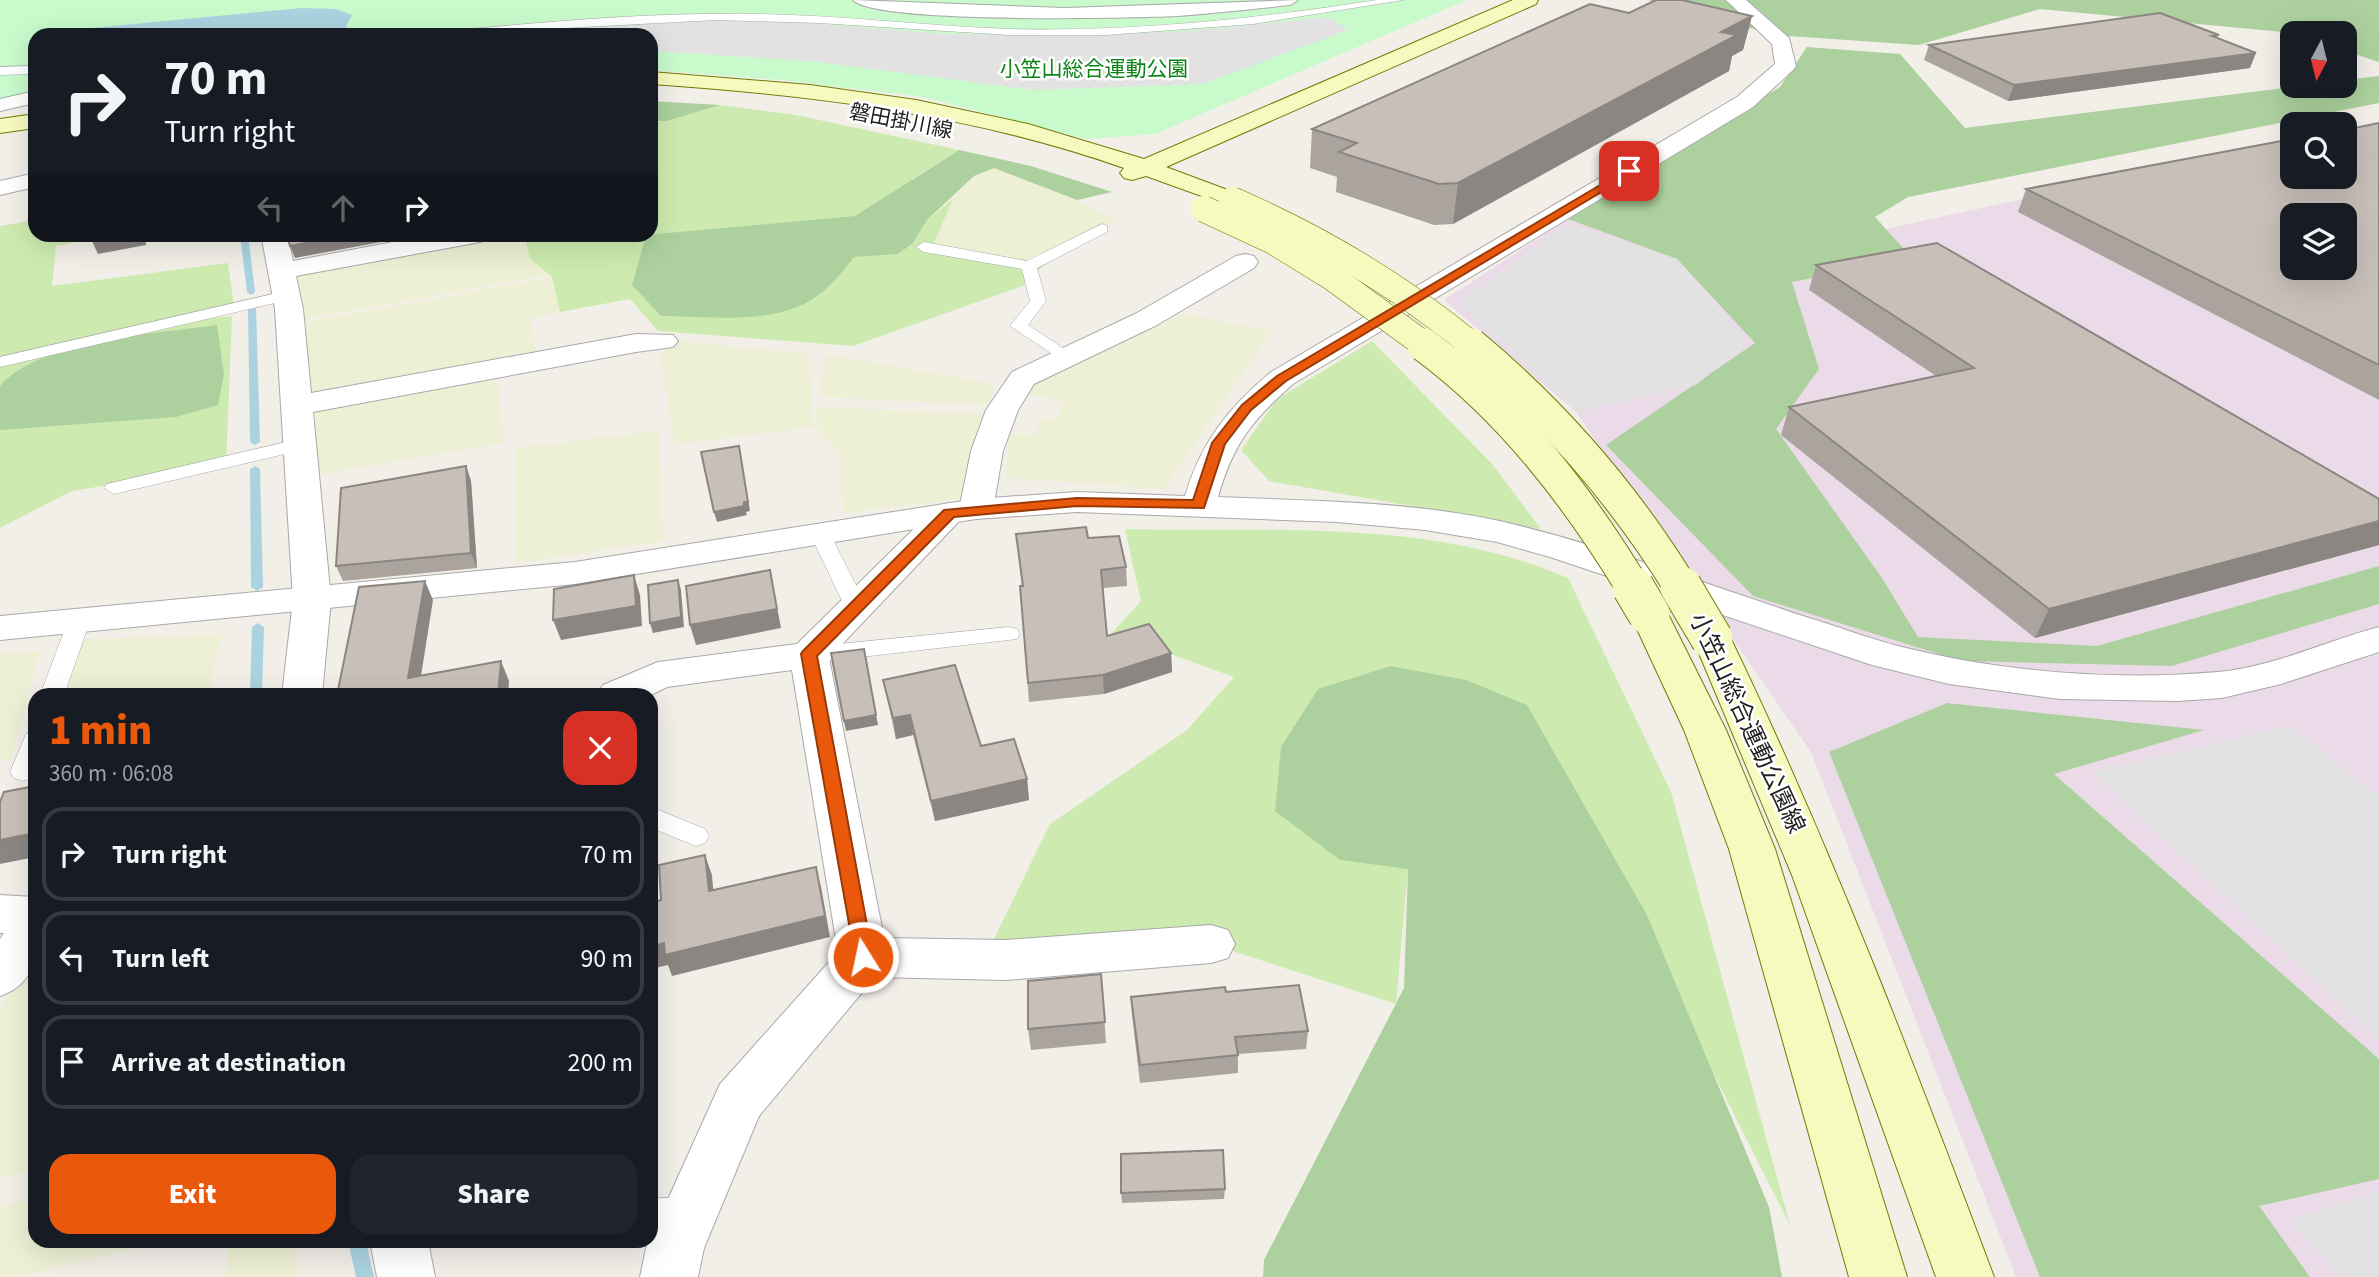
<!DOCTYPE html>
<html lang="en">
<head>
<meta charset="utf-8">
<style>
  body { margin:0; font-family:"Source Sans 3","Noto Sans JP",sans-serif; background:#20242c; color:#f1f3f6; height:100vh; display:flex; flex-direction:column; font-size:26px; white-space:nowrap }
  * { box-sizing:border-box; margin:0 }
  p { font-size:23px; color:#9ea1a6 }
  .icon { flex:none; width:38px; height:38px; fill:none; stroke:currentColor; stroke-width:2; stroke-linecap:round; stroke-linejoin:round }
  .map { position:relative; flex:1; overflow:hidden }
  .details { position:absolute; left:28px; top:688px; width:630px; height:560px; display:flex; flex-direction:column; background:#171b24; border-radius:21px; box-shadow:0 7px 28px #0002 }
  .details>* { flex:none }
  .hud { position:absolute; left:28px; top:28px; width:630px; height:214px; border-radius:21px; box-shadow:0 7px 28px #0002; background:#171b24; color:#f1f3f6; overflow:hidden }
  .needle { width:46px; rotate:187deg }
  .tools { position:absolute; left:2280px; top:21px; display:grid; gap:14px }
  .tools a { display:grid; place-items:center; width:77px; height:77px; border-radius:14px; background:#171b24; box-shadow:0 7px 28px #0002; font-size:35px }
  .pin { position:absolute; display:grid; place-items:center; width:60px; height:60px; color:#fff; margin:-30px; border-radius:14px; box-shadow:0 4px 10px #0006 }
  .me { position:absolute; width:77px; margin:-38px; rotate:350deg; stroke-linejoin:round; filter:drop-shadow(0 0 5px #0008) }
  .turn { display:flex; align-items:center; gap:24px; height:147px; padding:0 21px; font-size:32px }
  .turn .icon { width:91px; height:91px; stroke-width:2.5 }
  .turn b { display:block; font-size:49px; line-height:60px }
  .lanes { display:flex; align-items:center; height:66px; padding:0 21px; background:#0003; justify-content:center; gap:35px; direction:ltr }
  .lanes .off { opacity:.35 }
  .round { display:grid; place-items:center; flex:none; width:74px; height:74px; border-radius:21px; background:#20242c }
  .summary { display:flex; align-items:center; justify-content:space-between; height:119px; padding:0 21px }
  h1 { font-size:42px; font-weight:800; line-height:52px; color:#ea580c }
  .action { display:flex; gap:14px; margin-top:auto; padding:14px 21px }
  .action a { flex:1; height:80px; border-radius:21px; background:#ea580c; color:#fff; font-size:28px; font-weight:800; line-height:80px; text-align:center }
  .action a+a { background:#20242c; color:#f1f3f6 }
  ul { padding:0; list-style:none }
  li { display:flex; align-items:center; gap:21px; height:94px; margin:0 14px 10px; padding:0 7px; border:4px solid #363941; border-radius:21px }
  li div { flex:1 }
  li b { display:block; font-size:26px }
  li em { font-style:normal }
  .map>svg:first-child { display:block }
</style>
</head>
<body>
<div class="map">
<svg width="2379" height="1277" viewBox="0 0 2379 1277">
  <rect width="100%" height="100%" fill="#f2efe9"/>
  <!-- industrial -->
  <path fill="#ebdbe8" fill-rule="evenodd" d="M2379,121v1156h-363l-205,-525 -235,-340 -132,-112 150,-98 315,55 -23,-28 406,-89v37h53v-48zM2292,215h53v53h-53z"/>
  <!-- farmland -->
  <g fill="#eef0d5">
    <path d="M994,168l83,32 41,19 -70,43 -99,-11 -16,-8 20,-44 21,-23z"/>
    <path d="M524,234l6,25 20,16 -250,45 -5,-47 210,-38z"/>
    <path d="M552,277l8,35 -30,8 8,38 -227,39 -11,-74z"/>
    <path d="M1183,313l89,18 -108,158 -158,-11 2,-44h27l7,-16 16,1 5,-17 -38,-8 12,-13z"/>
    <path d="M678,341l130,13 6,74 -139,16 -15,-89z"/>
    <path d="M826,354l169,30 -8,21 -168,-8z"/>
    <path d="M497,377l7,66 -185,32 -4,-67z"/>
    <path d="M816,407l168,7 -12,36 -7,49 -122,14 -4,-60 -21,-21z"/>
    <path d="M659,430l4,111 -147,22 -1,-115z"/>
    <path d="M222,634l-14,61h-160l15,-55z"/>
    <path d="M40,651l-29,109 -11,1v-107z"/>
    <path d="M35,957v213l-35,7v-167l10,-24z"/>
    <path d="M35,1198v43h129l-146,36h-18v-70z"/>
    <path d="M245,1241h48l6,36h-73l2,-31z"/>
  </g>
  <!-- grass -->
  <g fill="#cdebb0">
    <path d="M720,105l76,10 163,35 -47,29 1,64 14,-23 26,-21 -19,44 15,8 99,11 -26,24 -169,60 -195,-15 -28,-32 -70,13 -8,-35 -22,-18 -6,-24 127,-1v-113h16z"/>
    <path d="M35,220v14l78,1 -57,11 -4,40 176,-23 7,50 -24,5 21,-2 -6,150 -154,25 -72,37v-302z"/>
    <path d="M1372,341l121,124 48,64 -272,-48 -28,-31 36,-51z"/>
    <path d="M1125,529c148,3 305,-11 443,49l103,214 119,433 -263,-520 -137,-39 -59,19 -47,62 124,121 -12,136 -185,-60 -219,-1 58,-119 137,-94 47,-53 -122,-44 29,-32z"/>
  </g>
  <!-- forest -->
  <g fill="#add19e">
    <path d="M1648,0h731v62l-34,-11v-18h-52l-253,-24 -121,36 -144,-10z"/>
    <path d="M1807,47l93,7 65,74 335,-42h45v-6l34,-4v27l-471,94 -33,20 38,42 -121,23 27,87 -43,60 106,149 36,59 179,9 282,-80v38l-207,62 -211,-5 -208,-65 -147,-151 149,-102 -78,-84 -109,-40 212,-132z"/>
    <path d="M651,101l69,4 -53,16h-16z"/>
    <path d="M959,150l72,16 81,26 -35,8 -83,-32 -20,8 -47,44 -14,23 -15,11 -44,3c-9,11 -18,23 -29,33 -44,38 -110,26 -164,26l-29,-31 14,-50 209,-19z"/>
    <path d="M217,325l7,49 -6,31 -42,12 -176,13v-44c42,-47 155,-52 217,-61z"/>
    <path d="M1390,666l76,14 61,25 120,210 122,292 13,70h-519l1,-17 140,-272 4,-119 -68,-9 -65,-49 6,-64 37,-58z"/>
    <path d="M1947,703l257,27 -150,44 325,285v120l-120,27 51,71h-270l-211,-525z"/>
  </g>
  <!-- park -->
  <path fill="#c8facc" d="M0,0h1467l-312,134 -69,5 -162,-42 -143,-17 -130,-10v-35h-616v66l-35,5z"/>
  <!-- parking -->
  <g fill="#e2e2e2">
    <path d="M1328,17l20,13 -145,54 -169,6 -224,-29 -159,-10v-16h-161l141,-12 84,-2h67l163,13 134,2 111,-5z"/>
    <path d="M1568,223l109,36 71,83 -52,43 -120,27 -117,-109z"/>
    <path d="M2290,726l89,71v243l-287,-268z"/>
    <path d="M2379,1191v86h-38l-52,-57z"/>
  </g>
  <!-- water -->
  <path fill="#aad3df" d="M301,8l35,1 16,6 -9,18 -23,2h-267l29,-6z"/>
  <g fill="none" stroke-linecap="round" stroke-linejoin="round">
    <!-- stream -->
    <g fill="#aad3df" fill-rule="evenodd">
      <path d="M240,234h8l7,58 -4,3 -4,-3z"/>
      <path d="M252,305l4,3 4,134 -5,3 -5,-3 -2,-134z"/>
      <path d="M255,466l5,3 3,118 -6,4 -6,-4 -1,-118z"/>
      <path d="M258,623l6,4 -2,68h-12l2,-68z"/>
      <path d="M348,1241h18l8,36h-18z"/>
    </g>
    <defs>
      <g id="service">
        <path d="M1377,0h26l-150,24 -147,11h-97l-190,-12 -103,-3 -283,15 6,-3c105,-10 211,-20 316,-18 85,1 169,12 254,15 123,3 246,-10 368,-29z"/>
        <path d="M35,66v8l-35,1v-8z"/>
        <path d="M1102,224l5,2v6l-70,36 9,33 -18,24 44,29 3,4 -3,4 -6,1 -56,-37 20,-25 -8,-32 -98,-17 -8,-5 8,-5 103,19z"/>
        <path d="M286,291l8,5 -2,3 -292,68v-10z"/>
        <path d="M299,439l7,2 3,4 -3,4 -192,45 -10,-6 3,-4z"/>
        <path d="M820,528l10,6 37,73 -3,5h-16l-3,-5 -35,-73z"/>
        <path d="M79,614l8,2 3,5 -26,74h-24l28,-74 3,-5z"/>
        <path d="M1009,627l8,2 3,5 -3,5 -208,24 -8,-3 -4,-5 4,-5 8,-3z"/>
        <path d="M35,731v42l-3,5 -9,3 -9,-3 -4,-6 16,-38z"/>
        <path d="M651,807l54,22 4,7 -4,7 -9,3 -45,-18z"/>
        <path d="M692,1196l12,5 5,11 -5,11 -12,5 -41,3v-32z"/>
      </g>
      <g id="pedestrian">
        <path d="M853,0l212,8 233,-8 -8,5c-37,4 -75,8 -112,11 -45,2 -303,8 -325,-16z"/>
        <path d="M35,91v12l-35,8v-12z"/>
      </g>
      <g id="minor">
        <path d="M35,173v14l-35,8v-14z"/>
        <path d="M261,234h26l6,27 142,-27h58l-4,5 -9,3 -184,34 7,33 8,84 325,-59 37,1 5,6 -5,6 -37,5 -323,60 18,188 -9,95h-40l11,-95 -18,-291z"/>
        <path d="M1245,254l9,2 4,6 -4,6 -99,58 -121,58 -16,26 -15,41 -10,58 -5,7 -12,3 -12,-3 -135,142 55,280 122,2 205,-15 17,5 7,14 -7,14 -17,5 -205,17 -131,-3 -116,139 -55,132 -6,29h-58l6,-29 74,-164 118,-132 -46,-282 -125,17 -16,8h-54l6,-10 55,-23 139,-18 140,-138 12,-3 11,2 11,-54 15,-41 26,-38 123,-58 101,-58z"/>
        <path d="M0,895l35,2c0,40 11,84 -35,99v-57l4,-6h-4z"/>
        <path d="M370,1241h58l7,36h-58z"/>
      </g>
      <path id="tertiary" d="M1726,0h20l43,38 7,28 -3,4 -40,37 -460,277c-41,36 -60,60 -75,113 95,4 193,4 286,25 102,24 202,62 302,95 31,9 61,21 92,29 102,26 214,35 320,26 55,-5 108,-31 161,-45v25l-98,32 -59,14 -45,3 -117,-2 -111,-15 -77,-19 -322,-108 -53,-15 -72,-12 -88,-8 -260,-10 -101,7 -401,65 -575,56v-24l575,-54 401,-63 101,-7 108,4c16,-54 44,-89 86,-124l466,-275 38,-33 -3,-20z"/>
      <g id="secondary">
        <path d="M1513,0h25l-2,4 -370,163 75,28 3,5 -3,5 -9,2 -86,-31 -14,4 -8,-2 -4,-5 4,-5c-153,-54 -312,-73 -473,-84v-12l159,13 106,15 112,24 116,35z"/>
        <path d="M35,114v14l-35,5v-14z"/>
        <path d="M1649,602l13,4 6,8 58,116 49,119 132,428h-58l-120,-428 -45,-119 -54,-116 6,-8z"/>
        <path d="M1712,627l14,3 5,9c100,208 182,422 263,638h-58l-144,-402 -99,-236 5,-9z"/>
      </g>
    </defs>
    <!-- service casing -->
    <use href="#service" stroke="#a9a9a9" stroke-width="1"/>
    <!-- pedestrian casing -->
    <use href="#pedestrian" stroke="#a9a9a9" stroke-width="2"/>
    <!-- minor casing -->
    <use href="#minor" stroke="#a9a9a9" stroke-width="2"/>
    <!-- tertiary casing -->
    <use href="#tertiary" stroke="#a9a9a9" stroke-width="2"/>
    <!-- secondary casing -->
    <use href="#secondary" stroke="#707d05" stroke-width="2"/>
    <!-- service -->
    <use href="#service" fill="#fff" fill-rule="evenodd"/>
    <!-- pedestrian -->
    <use href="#pedestrian" fill="#fff" fill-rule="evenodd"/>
    <!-- minor -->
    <use href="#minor" fill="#fff" fill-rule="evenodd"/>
    <!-- tertiary -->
    <use href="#tertiary" fill="#fff" fill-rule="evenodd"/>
    <!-- secondary -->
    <use href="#secondary" fill="#f7fabf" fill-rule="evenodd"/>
    <defs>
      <g id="secondary-bridge-far2">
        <path d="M1232,200c88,38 167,85 241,146"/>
        <path d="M1204,209l69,32 60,37 93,68"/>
      </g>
      <g id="secondary-bridge-far1">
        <path d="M1424,345c87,64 154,152 210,244"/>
        <path d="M1471,345c83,69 154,151 211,244"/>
      </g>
      <g id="secondary-bridge">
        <path d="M1633,587l16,27"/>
        <path d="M1681,587l31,52"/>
      </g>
    </defs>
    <!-- secondary-bridge-far2 casing -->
    <use href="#secondary-bridge-far2" stroke="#707d05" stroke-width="27" stroke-linecap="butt"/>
    <!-- secondary-bridge-far1 casing -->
    <use href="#secondary-bridge-far1" stroke="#707d05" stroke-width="35" stroke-linecap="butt"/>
    <!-- secondary-bridge casing -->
    <use href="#secondary-bridge" stroke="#707d05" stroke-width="43" stroke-linecap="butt"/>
    <!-- secondary-bridge-far2 -->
    <use href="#secondary-bridge-far2" stroke="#f7fabf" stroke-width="26"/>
    <!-- secondary-bridge-far1 -->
    <use href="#secondary-bridge-far1" stroke="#f7fabf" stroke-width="33"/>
    <!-- secondary-bridge -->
    <use href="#secondary-bridge" stroke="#f7fabf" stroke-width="41"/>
  </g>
  <!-- wall -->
  <g fill="#aba49e">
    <path d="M1629,13l123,3 -9,34 -11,6 -3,15 -276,153 -19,1 -98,-33 1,-15 -27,-9 2,-39z"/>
    <path d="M2218,38l32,30 -242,33 -84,-41 5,-15z"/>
    <path d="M2379,123v277l-361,-188 8,-23z"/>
    <path d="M1816,265l563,234v46l-344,93 -254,-203 8,-28 147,-31 -127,-86z"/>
    <path d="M466,466l5,15 6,87 -134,13 -7,-15z"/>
    <path d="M1016,534l72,4 38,29 1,19 -24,2 4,48 64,17 1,19 -68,22 -75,8 -9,-116h2z"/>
    <path d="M883,680l144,99 2,21 -94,21 -22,-86 -17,4z"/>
    <path d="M1101,974l5,69 -75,7 -3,-21z"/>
    <path d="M1226,992l82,39 -2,18 -68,5v19l-98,10 -8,-68 -1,-18z"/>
    <path d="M1225,1189l-1,10 -102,4 -1,-10z"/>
  </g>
  <!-- shaded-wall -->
  <g fill="#8b8681">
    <path d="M1752,16l-9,34 -11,6 -3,15 -276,153 5,-41 263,-151z"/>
    <path d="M2256,53l-6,15 -242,33 6,-16z"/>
    <path d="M104,234h41l1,11 -48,9 -8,-17z"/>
    <path d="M353,234h71l-129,24 -5,-12z"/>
    <path d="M739,446l11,65 -4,1 1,3 -30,7 -3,-10z"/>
    <path d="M466,466l5,15 6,87 -6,-15z"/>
    <path d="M2379,521v24l-344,93 14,-29z"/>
    <path d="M770,570l11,58 -85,17 -6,-20z"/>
    <path d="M634,575l6,20 2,31 -81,14 -8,-20z"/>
    <path d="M678,580l3,10 3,37 -31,6 -3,-10z"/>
    <path d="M425,581l8,19 -15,95 -10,-17z"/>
    <path d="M1171,653l1,19 -68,22 -1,-19z"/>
    <path d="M501,661l8,20 -1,14h-10z"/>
    <path d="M876,715l2,10 -32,6 -2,-10z"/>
    <path d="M910,715l3,20 -17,4 -3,-21z"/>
    <path d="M1027,779l2,21 -94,21 -4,-20z"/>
    <path d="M35,833v24l-35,7v-24z"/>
    <path d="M705,855l7,20 3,37 -6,-21z"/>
    <path d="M816,867l5,20 9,50 -158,39 -4,-11 -17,4v-22z"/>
  </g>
  <!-- building -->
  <g fill="#c7bfb8" stroke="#8b8681" stroke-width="2" fill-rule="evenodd">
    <path d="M1656,0h26l70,16 -31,16 16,3 -279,148 -19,1 -100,-32 18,-9 -45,-14 278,-125 39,9z"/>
    <path d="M2160,13l59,22 -7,1 44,17 -242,32 -85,-40z"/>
    <path d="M2379,123v242l-353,-176 266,-50v38h53v-47zM2292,215h53v53h-53z"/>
    <path d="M90,234h14l-14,3z"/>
    <path d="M287,234h66l-63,12z"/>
    <path d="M1937,243l442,256v22l-330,88 -260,-202 185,-39 -158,-103z"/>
    <path d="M739,446l9,56h-4v4l-30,6 -13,-60z"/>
    <path d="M466,466l5,87 -135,13 5,-78z"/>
    <path d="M1086,527l2,11 31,-2 7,31 -25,3 6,66 42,-12 22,29 -68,22 -75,8 -8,-97h3l-7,-52z"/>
    <path d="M770,570l7,39 -87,16 -4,-39z"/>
    <path d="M634,575l2,31 -83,14 1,-31z"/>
    <path d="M678,580l3,37 -31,6 -2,-38z"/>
    <path d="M425,581l-17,97 93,-17 -3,34h-161l22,-108z"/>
    <path d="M864,649l12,66 -32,6 -13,-68z"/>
    <path d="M955,665l26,81 33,-7 13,40 -96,22 -21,-86 -17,3 -10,-38z"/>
    <path d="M35,786v47l-35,7v-38l4,-10z"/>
    <path d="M705,855l4,36 107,-24 9,49 -160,39 -1,-12 -13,4v-44l10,-3 -2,-35z"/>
    <path d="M1101,974l4,48 -77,7v-48z"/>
    <path d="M1299,985l9,46 -73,6 3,18 -98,10 -9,-68 94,-10 1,5z"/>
    <path d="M1223,1150l2,39 -104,4v-39z"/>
  </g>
  <!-- route -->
  <path fill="#ea580c" stroke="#983908" stroke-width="2" d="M1629,168l4,5 -347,208 -35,29 -26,34 -21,64 -127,-2 -123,11 -137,139 56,301 -3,6h-14l-55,-309 2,-3 141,-141 133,-12 116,2 19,-57 30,-38 35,-29z"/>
  <g text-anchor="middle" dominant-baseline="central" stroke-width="5" stroke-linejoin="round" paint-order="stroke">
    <!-- far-park labels -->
    <g font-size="21" fill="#0c8416" stroke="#fff">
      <text x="1094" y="69">小笠山総合運動公園</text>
    </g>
    <!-- far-street labels -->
    <g font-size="21" fill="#222" stroke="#fff">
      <text transform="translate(901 121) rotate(11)">磐田掛川線</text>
    </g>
    <!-- street labels -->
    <g font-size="24" fill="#222" stroke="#fff">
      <text transform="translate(1747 723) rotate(65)">小笠山総合運動公園線</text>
    </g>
  </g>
</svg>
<div class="tools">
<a><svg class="needle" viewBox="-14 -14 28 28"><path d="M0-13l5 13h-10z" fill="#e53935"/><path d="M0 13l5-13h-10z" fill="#9ea1a6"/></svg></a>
<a><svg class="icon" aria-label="search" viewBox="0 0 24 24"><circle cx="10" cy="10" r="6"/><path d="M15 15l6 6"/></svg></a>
<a><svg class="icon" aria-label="layers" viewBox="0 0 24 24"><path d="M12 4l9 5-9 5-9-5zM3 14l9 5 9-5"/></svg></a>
</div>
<div class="pin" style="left:1629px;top:171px;background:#d93025"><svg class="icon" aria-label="arrive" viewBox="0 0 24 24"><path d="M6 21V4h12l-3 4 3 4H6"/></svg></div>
<svg class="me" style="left:863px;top:957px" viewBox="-20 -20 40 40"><circle r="17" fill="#ea580c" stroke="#fff" stroke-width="3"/><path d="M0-11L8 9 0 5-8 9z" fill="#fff"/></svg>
<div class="hud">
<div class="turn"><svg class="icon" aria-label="right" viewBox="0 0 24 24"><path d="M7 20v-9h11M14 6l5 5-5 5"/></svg><div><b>70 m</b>Turn right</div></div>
<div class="lanes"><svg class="icon off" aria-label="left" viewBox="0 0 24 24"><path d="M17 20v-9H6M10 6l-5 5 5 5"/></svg><svg class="icon off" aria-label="ahead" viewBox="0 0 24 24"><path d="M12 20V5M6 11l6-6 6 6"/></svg><svg class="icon" aria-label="right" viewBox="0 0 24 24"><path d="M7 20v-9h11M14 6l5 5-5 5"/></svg></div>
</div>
<section class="details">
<div class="summary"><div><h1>1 min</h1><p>360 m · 06:08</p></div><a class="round" style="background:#d93025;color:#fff"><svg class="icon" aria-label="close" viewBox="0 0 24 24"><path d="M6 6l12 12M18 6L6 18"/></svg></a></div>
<ul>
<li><svg class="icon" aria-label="right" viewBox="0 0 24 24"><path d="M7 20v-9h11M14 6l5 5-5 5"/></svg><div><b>Turn right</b></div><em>70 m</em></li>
<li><svg class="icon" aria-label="left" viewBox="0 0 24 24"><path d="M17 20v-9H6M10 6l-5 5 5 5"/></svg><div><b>Turn left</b></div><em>90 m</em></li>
<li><svg class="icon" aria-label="arrive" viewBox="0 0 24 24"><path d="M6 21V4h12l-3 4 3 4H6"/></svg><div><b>Arrive at destination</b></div><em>200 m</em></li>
</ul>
<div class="action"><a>Exit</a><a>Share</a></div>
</section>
</div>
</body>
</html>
